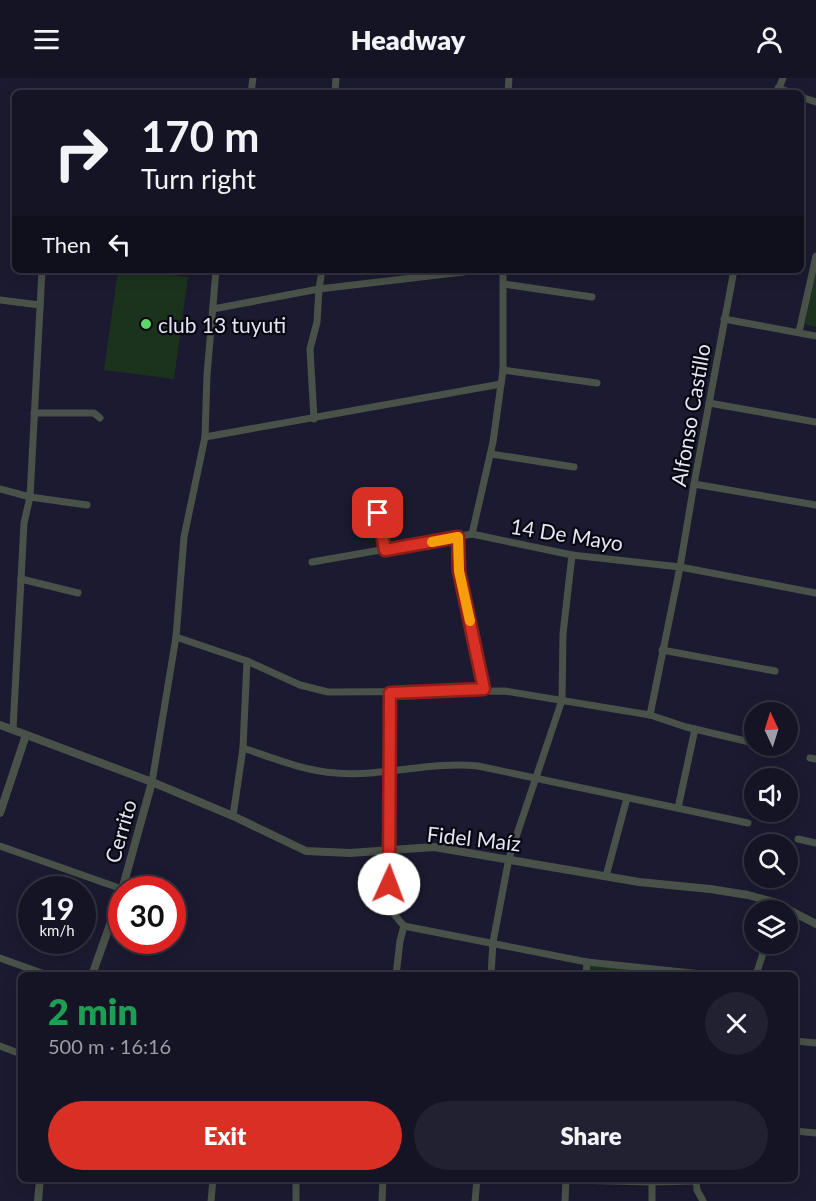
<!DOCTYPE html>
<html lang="en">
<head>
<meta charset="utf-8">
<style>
  body { margin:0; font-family:Lato,sans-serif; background:#222131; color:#f1f3f6; height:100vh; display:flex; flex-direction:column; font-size:22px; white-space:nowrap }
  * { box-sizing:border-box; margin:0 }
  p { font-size:20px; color:#9d9ea6 }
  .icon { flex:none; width:33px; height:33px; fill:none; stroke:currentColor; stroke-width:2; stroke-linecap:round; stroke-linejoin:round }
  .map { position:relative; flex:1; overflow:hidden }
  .side { position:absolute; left:18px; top:894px; width:780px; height:210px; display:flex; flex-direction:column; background:#151424; border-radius:9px; box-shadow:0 3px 15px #0003,0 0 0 2px #343341 }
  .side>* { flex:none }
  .guide { position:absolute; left:12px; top:12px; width:792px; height:183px; border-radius:9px; box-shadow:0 3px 15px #0003,0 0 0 2px #343341; background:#151424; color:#f1f3f6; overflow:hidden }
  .needle { width:39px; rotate:356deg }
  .tools { position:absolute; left:744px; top:624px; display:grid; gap:12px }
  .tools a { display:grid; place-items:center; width:54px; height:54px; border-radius:50%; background:#151424; box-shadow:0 3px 15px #0003,0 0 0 2px #343341; font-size:30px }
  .speed { position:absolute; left:18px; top:798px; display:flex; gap:12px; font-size:30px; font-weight:700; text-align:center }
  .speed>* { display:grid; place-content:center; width:78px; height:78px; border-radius:50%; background:#151424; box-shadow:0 3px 15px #0003,0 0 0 2px #343341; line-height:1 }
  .speed small { font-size:15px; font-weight:400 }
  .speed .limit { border:9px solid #d22; background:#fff; color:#111 }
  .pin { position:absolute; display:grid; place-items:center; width:51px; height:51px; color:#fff; margin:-26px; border-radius:12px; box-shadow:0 3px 9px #0006 }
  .me { position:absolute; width:66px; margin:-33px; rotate:2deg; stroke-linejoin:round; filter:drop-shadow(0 0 4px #0008) }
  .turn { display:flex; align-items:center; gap:21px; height:126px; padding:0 30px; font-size:27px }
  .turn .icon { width:78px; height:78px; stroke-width:2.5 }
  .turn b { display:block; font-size:42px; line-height:51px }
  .then { display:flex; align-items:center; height:57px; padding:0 30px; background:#0003; gap:12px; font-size:22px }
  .round { display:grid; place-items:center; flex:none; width:63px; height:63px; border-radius:32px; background:#222131 }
  .summary { display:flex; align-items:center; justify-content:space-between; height:102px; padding:0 30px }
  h1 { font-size:36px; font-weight:800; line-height:45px; color:#1e9e55 }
  .button { display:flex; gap:12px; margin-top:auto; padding:12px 30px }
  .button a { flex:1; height:69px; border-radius:36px; background:#d93025; color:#fff; font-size:24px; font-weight:800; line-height:69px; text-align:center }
  .button a+a { background:#222131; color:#f1f3f6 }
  header { display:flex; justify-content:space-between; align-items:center; height:78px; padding:0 30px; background:#151424; font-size:27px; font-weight:800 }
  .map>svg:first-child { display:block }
</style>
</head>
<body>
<header><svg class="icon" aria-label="menu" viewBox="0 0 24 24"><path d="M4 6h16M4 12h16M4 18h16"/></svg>Headway<svg class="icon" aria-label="person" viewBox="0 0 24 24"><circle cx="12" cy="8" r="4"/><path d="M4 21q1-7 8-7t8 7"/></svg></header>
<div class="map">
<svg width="816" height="1123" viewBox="0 0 816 1123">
  <rect width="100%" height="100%" fill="#1c1a30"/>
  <!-- green -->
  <g fill="#1b331d">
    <path d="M118,192h16l54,7 -14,102 -70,-9z"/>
    <path d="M816,194v55l-11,-3z"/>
    <path d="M590,887l96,10h-97z"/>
  </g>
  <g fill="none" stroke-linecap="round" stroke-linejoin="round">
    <!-- minor -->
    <g stroke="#495249" stroke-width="7">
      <path d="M778,10l14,5"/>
      <path d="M251,15l2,-15"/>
      <path d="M335,15l1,-15"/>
      <path d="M508,15l1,-15"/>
      <path d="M777,15l6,-15"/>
      <path d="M801,19l15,5"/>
      <path d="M504,206l88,13"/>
      <path d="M0,222l40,5"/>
      <path d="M213,231l106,-20 161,-19"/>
      <path d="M724,241l92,17"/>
      <path d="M799,254l17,-76"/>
      <path d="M503,292l94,13"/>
      <path d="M709,325l107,19"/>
      <path d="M34,335h60l6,5"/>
      <path d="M314,341l-4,-70 7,-27 2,-33 3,-19"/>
      <path d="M205,359l296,-53"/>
      <path d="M491,376l83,13"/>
      <path d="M694,406l122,21"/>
      <path d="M0,411l30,8 57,8"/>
      <path d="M375,416l10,56"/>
      <path d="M472,456l21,-92 10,-72v-100"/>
      <path d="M458,459l1,34 25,118"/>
      <path d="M312,484l160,-28 100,21 108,12 136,26"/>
      <path d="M21,501l57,14"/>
      <path d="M176,559l71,24 53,24 28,7 177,-1 145,24 36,12 68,16"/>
      <path d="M662,572l113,21"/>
      <path d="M390,615v158l-2,47 5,15 11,13 183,36 -1,13"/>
      <path d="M650,637l30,-148 14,-83 40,-214"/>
      <path d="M13,651l11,-206 6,-26 12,-227"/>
      <path d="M243,670c30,10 61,23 93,25 47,4 95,-12 142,-7l270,57"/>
      <path d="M810,680l6,1"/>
      <path d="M152,704l24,-145 8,-100 21,-100 2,-62 9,-105"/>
      <path d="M678,730l17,-79"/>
      <path d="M233,738l10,-68 4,-87"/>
      <path d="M798,761l18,4"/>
      <path d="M0,768l122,43"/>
      <path d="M606,798l21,-78"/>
      <path d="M0,880l47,17"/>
      <path d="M587,884l124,13"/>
      <path d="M396,897l4,-34 4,-15"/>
      <path d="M491,897l2,-33 16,-84 53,-158 1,-66 9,-79"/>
      <path d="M756,897l10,-31"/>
      <path d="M795,963l21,2"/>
      <path d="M0,968l21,8"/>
      <path d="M795,1053l21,2"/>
      <path d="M531,1101l121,3 44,-1"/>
      <path d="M696,1101l1,11 6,11"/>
      <path d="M652,1104v19"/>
      <path d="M211,1123l2,-22"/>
      <path d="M296,1123v-22"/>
      <path d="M382,1123l1,-22"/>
      <path d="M475,1123l2,-22"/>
      <path d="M565,1123l1,-22"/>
    </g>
    <!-- tertiary -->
    <g stroke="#495249" stroke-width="8">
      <path d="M0,647l152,57 81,34 73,35 44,2 84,-6 205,35 71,7 38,6 26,7 42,22"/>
      <path d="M0,735l26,-78"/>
      <path d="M122,812l30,-108"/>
      <path d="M92,897l30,-84"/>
      <path d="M38,1123l2,-22"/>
    </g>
  </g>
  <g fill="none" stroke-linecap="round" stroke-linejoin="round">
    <defs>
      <path id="route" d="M378,435l7,37 73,-13 1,34 25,118 -94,4 -1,191"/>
    </defs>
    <!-- route casing -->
    <use href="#route" stroke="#8d1f18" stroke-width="15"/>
    <!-- route -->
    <use href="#route" stroke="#d93025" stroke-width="10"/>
    <!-- slow -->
    <path stroke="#f59e0b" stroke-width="10" d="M432,464l26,-5 1,34 11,50"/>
  </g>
  <!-- markers -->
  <circle fill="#5cd56d" stroke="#070710" stroke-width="2" cx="146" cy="246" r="6"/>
  <g text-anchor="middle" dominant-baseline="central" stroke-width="4.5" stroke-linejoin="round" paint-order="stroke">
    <!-- poi labels -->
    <g font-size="21" fill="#e5e5f5" stroke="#070710" text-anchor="start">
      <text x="158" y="246">club 13 tuyuti</text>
    </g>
    <!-- street labels -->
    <g font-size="21" fill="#e5e5f5" stroke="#070710">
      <text transform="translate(690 337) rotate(-80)">Alfonso Castillo</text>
      <text transform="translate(567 456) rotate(9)">14 De Mayo</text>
      <text transform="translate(120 753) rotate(-74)">Cerrito</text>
      <text transform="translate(474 760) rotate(6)">Fidel Maíz</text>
    </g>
  </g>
</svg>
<div class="tools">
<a><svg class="needle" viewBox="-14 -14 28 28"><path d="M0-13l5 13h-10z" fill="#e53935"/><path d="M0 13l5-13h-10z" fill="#9d9ea6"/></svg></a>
<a><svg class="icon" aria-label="sound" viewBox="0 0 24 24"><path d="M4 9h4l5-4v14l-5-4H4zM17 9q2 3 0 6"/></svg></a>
<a><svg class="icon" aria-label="search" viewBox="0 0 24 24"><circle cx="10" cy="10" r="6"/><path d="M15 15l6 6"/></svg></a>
<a><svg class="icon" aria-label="layers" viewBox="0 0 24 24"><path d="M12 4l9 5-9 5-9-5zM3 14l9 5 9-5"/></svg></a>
</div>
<div class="speed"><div>19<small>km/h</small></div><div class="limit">30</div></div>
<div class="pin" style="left:378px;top:435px;background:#d93025"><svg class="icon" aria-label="arrive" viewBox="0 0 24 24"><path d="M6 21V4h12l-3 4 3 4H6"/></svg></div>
<svg class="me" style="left:389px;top:806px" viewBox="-20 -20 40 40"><circle r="19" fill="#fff"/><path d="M0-13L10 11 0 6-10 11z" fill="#d93025"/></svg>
<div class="guide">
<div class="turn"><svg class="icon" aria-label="right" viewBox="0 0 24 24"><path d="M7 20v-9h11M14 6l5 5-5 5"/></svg><div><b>170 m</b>Turn right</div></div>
<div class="then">Then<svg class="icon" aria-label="left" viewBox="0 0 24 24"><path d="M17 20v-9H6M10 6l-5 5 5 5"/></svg></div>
</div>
<section class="side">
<div class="summary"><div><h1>2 min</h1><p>500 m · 16:16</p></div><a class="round"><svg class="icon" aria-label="close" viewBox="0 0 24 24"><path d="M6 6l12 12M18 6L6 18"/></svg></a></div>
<div class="button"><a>Exit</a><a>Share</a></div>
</section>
</div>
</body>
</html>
